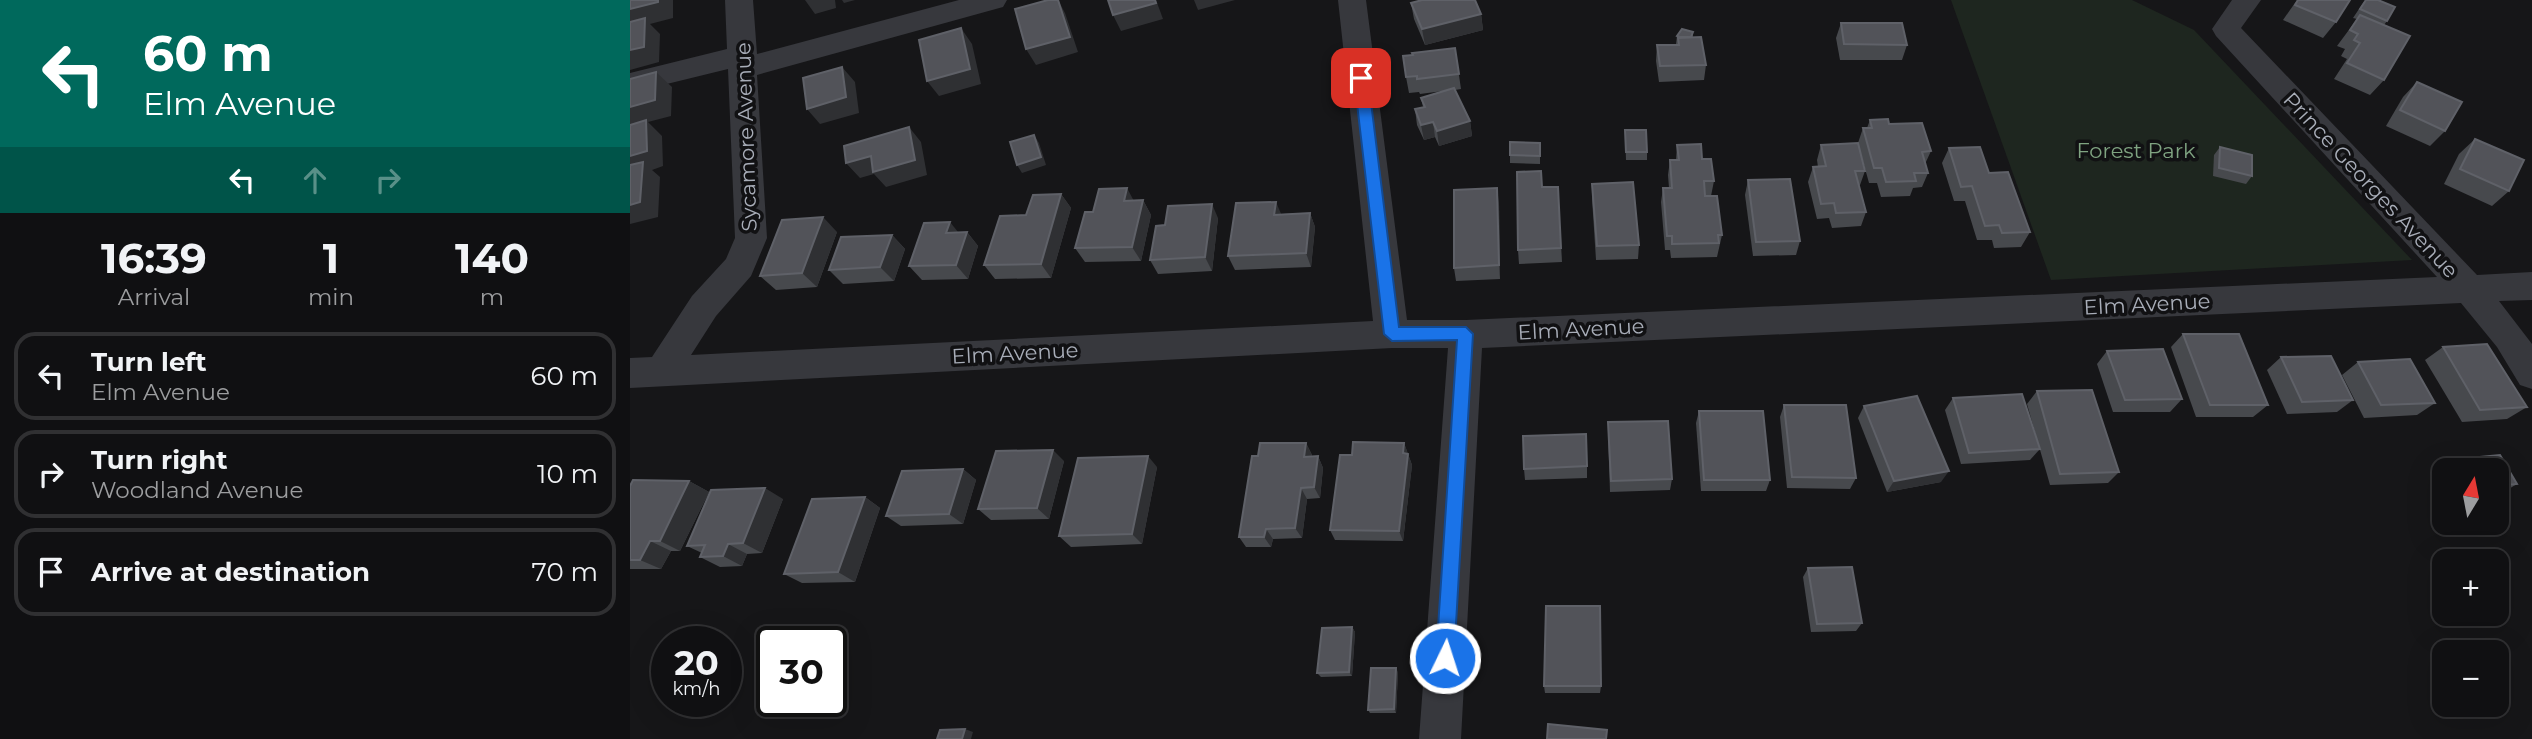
<!DOCTYPE html>
<html lang="en">
<head>
<meta charset="utf-8">
<style>
  body { margin:0; font-family:Montserrat,sans-serif; background:#19191b; color:#f1f3f6; height:100vh; display:flex; flex-direction:column; font-size:26px; white-space:nowrap }
  * { box-sizing:border-box; margin:0 }
  p { font-size:23px; color:#9c9d9f }
  .icon { flex:none; width:38px; height:38px; fill:none; stroke:currentColor; stroke-width:2; stroke-linecap:round; stroke-linejoin:round }
  .map { position:relative; flex:1; overflow:hidden }
  .sheet { display:flex; flex-direction:column; background:#101012; width:630px }
  .sheet>* { flex:none }
  .guide { background:#00695c; color:#fff; overflow:hidden }
  .needle { width:46px; rotate:10deg }
  .controls { position:absolute; left:1802px; top:458px; display:grid; gap:14px }
  .controls a { display:grid; place-items:center; width:77px; height:77px; border-radius:14px; background:#101012; box-shadow:0 7px 28px #0002,0 0 0 2px #303032; font-size:35px }
  .speed { position:absolute; left:21px; top:626px; display:flex; gap:14px; font-size:35px; font-weight:700; text-align:center }
  .speed>* { display:grid; place-content:center; width:91px; height:91px; border-radius:50%; background:#101012; box-shadow:0 7px 28px #0002,0 0 0 2px #303032; line-height:1 }
  .speed small { font-size:18px; font-weight:400 }
  .speed .limit { border:4px solid #111; border-radius:10px; background:#fff; color:#111 }
  .pin { position:absolute; display:grid; place-items:center; width:60px; height:60px; color:#fff; margin:-30px; border-radius:14px; box-shadow:0 4px 10px #0006 }
  .me { position:absolute; width:77px; margin:-38px; rotate:4deg; stroke-linejoin:round; filter:drop-shadow(0 0 5px #0008) }
  .turn { display:flex; align-items:center; gap:24px; height:147px; padding:0 28px; font-size:32px }
  .turn .icon { width:91px; height:91px; stroke-width:2.5 }
  .turn b { display:block; font-size:49px; line-height:60px }
  .lanes { display:flex; align-items:center; height:66px; padding:0 28px; background:#0003; justify-content:center; gap:35px; direction:ltr }
  .lanes .off { opacity:.35 }
  .eta { display:flex; justify-content:space-evenly; align-items:center; height:119px; text-align:center }
  .eta b { font-size:42px; font-weight:700; line-height:49px }
  ul { padding:0; list-style:none }
  li { display:flex; align-items:center; gap:21px; height:88px; margin:0 14px 10px; padding:0 14px; border:4px solid #303032; border-radius:21px }
  li div { flex:1 }
  li b { display:block; font-size:26px }
  li em { font-style:normal }
  main { display:flex; flex:1; min-height:0 }
  .map>svg:first-child { display:block }
</style>
</head>
<body>
<main>
<section class="sheet">
<div class="guide">
<div class="turn"><svg class="icon" aria-label="left" viewBox="0 0 24 24"><path d="M17 20v-9H6M10 6l-5 5 5 5"/></svg><div><b>60 m</b>Elm Avenue</div></div>
<div class="lanes"><svg class="icon" aria-label="left" viewBox="0 0 24 24"><path d="M17 20v-9H6M10 6l-5 5 5 5"/></svg><svg class="icon off" aria-label="ahead" viewBox="0 0 24 24"><path d="M12 20V5M6 11l6-6 6 6"/></svg><svg class="icon off" aria-label="right" viewBox="0 0 24 24"><path d="M7 20v-9h11M14 6l5 5-5 5"/></svg></div>
</div>
<div class="eta">
<div><b>16:39</b><p>Arrival</p></div>
<div><b>1</b><p>min</p></div>
<div><b>140</b><p>m</p></div>
</div>
<ul>
<li><svg class="icon" aria-label="left" viewBox="0 0 24 24"><path d="M17 20v-9H6M10 6l-5 5 5 5"/></svg><div><b>Turn left</b><p>Elm Avenue</p></div><em>60 m</em></li>
<li><svg class="icon" aria-label="right" viewBox="0 0 24 24"><path d="M7 20v-9h11M14 6l5 5-5 5"/></svg><div><b>Turn right</b><p>Woodland Avenue</p></div><em>10 m</em></li>
<li><svg class="icon" aria-label="arrive" viewBox="0 0 24 24"><path d="M6 21V4h12l-3 4 3 4H6"/></svg><div><b>Arrive at destination</b></div><em>70 m</em></li>
</ul>
</section>
<div class="map">
<svg width="1902" height="739" viewBox="0 0 1902 739">
  <rect width="100%" height="100%" fill="#161618"/>
  <!-- green -->
  <path fill="#1e261f" d="M1321,0h181l62,30 218,230 -361,20z"/>
  <g fill="none" stroke-linecap="round" stroke-linejoin="round">
    <!-- street -->
    <path fill="#37383d" fill-rule="evenodd" d="M95,0h28l4,54 202,-54h48l-4,7 -246,68 10,163 -16,38 -35,40 -25,39 682,-34 -35,-321h28l41,320h59l971,-43 -221,-241 -4,-7 20,-29h29l-20,28 236,247 55,-3v28l-33,1 33,43v45l-12,-4 -23,-38 -36,-44 -979,45 -21,391h-42l29,-391h-56l-762,40v-30l22,-1 40,-61 34,-37 9,-21 -7,-169 -98,24v-20l97,-24z"/>
  </g>
  <!-- wall -->
  <g fill="#47494d">
    <path d="M1667,0l39,22 -13,16 -40,-18z"/>
    <path d="M1735,0l22,21 -3,4v55l-14,15 -36,-16 13,-20 -6,-3 4,-7 -8,-3 20,-27 -4,-1z"/>
    <path d="M781,3l70,11 2,16 -58,15 -11,-26z"/>
    <path d="M1211,23l66,22 -5,15h-62l-4,-22z"/>
    <path d="M1063,32v5l13,28 -2,15 -45,2 -3,-21 1,-16 19,-1 1,-8z"/>
    <path d="M825,48l6,41 -6,1 15,31 2,15 -33,10 -4,-9 -11,3 -7,-15 -2,-16 8,-2 -2,-9 22,-7 -23,3 -1,-2 -10,1 -3,-16z"/>
    <path d="M1787,82l28,49 -15,15 -44,-20 17,-29z"/>
    <path d="M1240,120l19,4 42,27 -6,13 3,9 -6,14 -9,1 -3,8 -29,1 -4,-14h-8l-11,-40 5,-15h4z"/>
    <path d="M995,130l22,22v8h-21z"/>
    <path d="M1845,139l34,52 -17,15 -48,-22 15,-30z"/>
    <path d="M910,143v21l-30,-1v-8z"/>
    <path d="M1047,145l25,14 12,22 -3,15 11,39 -5,22 -46,1 -1,-8h-5l-4,-48 2,-14h6l-1,-13 2,-15h6z"/>
    <path d="M1191,145l44,26 -5,14h-1l7,27 -5,14 -29,2 -3,-10 -12,1 -9,-37 5,-15h5l-1,-7z"/>
    <path d="M1590,147l32,29 -6,8 -33,-8 1,-21z"/>
    <path d="M1319,148l40,25 41,59 -9,15 -27,1 -2,-8h-15l-12,-39h-11l-12,-38z"/>
    <path d="M1118,180l52,61 -4,14 -43,1 -8,-61z"/>
    <path d="M962,184l47,61 -1,14 -42,1 -4,-62z"/>
    <path d="M912,187h16l4,75 -43,2 -1,-14z"/>
    <path d="M431,194l10,14 -20,70 -56,1 -11,-14 42,-50z"/>
    <path d="M504,200h9l8,15 -10,46 -56,1 -10,-14 18,-36z"/>
    <path d="M869,203l1,76 -44,2 -2,-13z"/>
    <path d="M680,213l5,14 -4,40 -76,3 -7,-14 53,-42z"/>
    <path d="M588,218l-6,53 -54,3 -8,-14 15,-35z"/>
    <path d="M207,232l-20,55 -41,3 -16,-14z"/>
    <path d="M328,232h9l11,14 -10,33 -46,1 -13,-14z"/>
    <path d="M262,235l13,14 -11,32 -51,3 -14,-14z"/>
    <path d="M1553,334l85,71 -15,12h-57l-25,-70z"/>
    <path d="M1813,347l84,60 -20,12 -45,3 -37,-62z"/>
    <path d="M1477,351l75,48 -12,13h-57l-16,-48z"/>
    <path d="M1651,357l72,43 -16,12 -50,2 -20,-44z"/>
    <path d="M1728,362l77,41 -18,12 -53,3 -22,-43z"/>
    <path d="M1407,391l82,81 -11,11 -58,2 -23,-81z"/>
    <path d="M1323,398l87,51 -10,11 -69,4 -16,-54z"/>
    <path d="M1154,405l72,73 -6,11 -63,-1 -7,-71z"/>
    <path d="M1234,406l77,76 -54,10 -29,-74z"/>
    <path d="M1069,411l71,69 -4,11h-65l-5,-68z"/>
    <path d="M978,422l64,57 -2,11 -60,2 -2,-58z"/>
    <path d="M676,443l6,12 -1,1h7l5,12 -3,30 -13,1 -5,39 -29,1 -2,8h-25l-7,-10 19,-81z"/>
    <path d="M774,443l8,22 -9,76 -68,-1 -5,-10z"/>
    <path d="M1870,455l17,29 -10,6 -10,1v-20h-52v7l-7,-12 9,-6z"/>
    <path d="M434,461l-15,58 -58,1 -13,-11z"/>
    <path d="M957,466v12l-62,2 -1,-11z"/>
    <path d="M527,467l-15,77 -71,3 -12,-11z"/>
    <path d="M333,469l13,11 -13,44 -62,2 -15,-10z"/>
    <path d="M59,481l20,11 -29,59h-9l-10,18h-31v-83z"/>
    <path d="M235,497l15,11 -25,74 -53,1 -18,-9z"/>
    <path d="M153,499l-21,54 -15,1 -5,12 -22,1 -20,-10 2,-4 -15,-7z"/>
    <path d="M1178,568l54,55 -6,8 -45,1 -8,-55z"/>
    <path d="M722,627l3,5 -3,44 -31,1 -4,-4z"/>
    <path d="M768,672l-2,41h-26l-2,-3z"/>
    <path d="M914,686h57l-1,7h-55z"/>
  </g>
  <!-- shaded-wall -->
  <g fill="#2f3033">
    <path d="M28,0h15v18l-23,6 10,10 -1,28 -29,8v-61z"/>
    <path d="M175,0h30l1,8 -21,6z"/>
    <path d="M212,0h13l-11,3z"/>
    <path d="M428,0l7,13 13,39 -42,13 -10,-16z"/>
    <path d="M526,0l7,19 -42,12 -8,-16z"/>
    <path d="M564,0h41l-37,10z"/>
    <path d="M851,14l2,16 -58,15 -3,-16z"/>
    <path d="M331,28l11,16 9,40 -42,12 -12,-15z"/>
    <path d="M212,67l13,15 4,31 -39,11 -13,-15z"/>
    <path d="M26,72l16,15 -1,29 -23,6 14,14 1,30 -11,4 8,7 -2,40 -28,7v-117z"/>
    <path d="M840,121l2,15 -33,10 -2,-15z"/>
    <path d="M803,122l2,15 -11,3 -3,-15z"/>
    <path d="M279,127l12,15 6,33 -41,12 -12,-13 -14,4 -14,-15z"/>
    <path d="M404,135l5,8 7,22 -24,8 -5,-8z"/>
    <path d="M497,188l8,15 -11,-2z"/>
    <path d="M867,188l2,15 1,76 -1,-14z"/>
    <path d="M431,194l10,14 -20,70 -10,-14z"/>
    <path d="M513,200l8,15 -10,46 -9,-14z"/>
    <path d="M646,202l6,14 -8,-1z"/>
    <path d="M582,204l6,14 -6,53 -7,-14z"/>
    <path d="M680,213l5,14 -4,40 -5,-14z"/>
    <path d="M193,217l14,15 -20,55 -15,-14z"/>
    <path d="M320,222l12,15 -16,-4z"/>
    <path d="M337,232l11,14 -10,33 -12,-14z"/>
    <path d="M262,235l13,14 -11,32 -14,-14z"/>
    <path d="M676,443l6,12 -2,13 -6,-11z"/>
    <path d="M774,443l8,22 -9,76 -4,-10z"/>
    <path d="M423,450l11,11 -15,58 -12,-11z"/>
    <path d="M518,456l9,11 -15,77 -10,-10z"/>
    <path d="M688,456l5,12 -3,30 -6,-11z"/>
    <path d="M333,469l13,11 -13,44 -14,-10z"/>
    <path d="M1319,471l-8,11 -54,10 7,-11z"/>
    <path d="M59,481l20,11 -29,59 -20,-10z"/>
    <path d="M135,488l18,11 -21,54 -19,-10z"/>
    <path d="M671,488l6,11 -5,39 -7,-10z"/>
    <path d="M235,497l15,11 -25,74 -17,-10z"/>
    <path d="M636,529l7,10 -2,8 -7,-10z"/>
    <path d="M20,541l21,10 -10,18 -21,-9z"/>
    <path d="M98,544l19,10 -5,12 -19,-10z"/>
    <path d="M722,627l3,5 -3,44 -3,-4z"/>
    <path d="M766,668l2,4 -2,41 -2,-4z"/>
    <path d="M335,729l8,3 -2,7h-9z"/>
  </g>
  <!-- building -->
  <g fill="#525359" stroke="#5f6168" stroke-width="2">
    <path d="M0,0h28v2l-28,7z"/>
    <path d="M418,0h10l12,37 -44,12 -11,-40z"/>
    <path d="M478,0h47l1,3 -43,12z"/>
    <path d="M792,0h53l6,14 -59,15 -11,-26z"/>
    <path d="M1668,0h52l-14,22 -41,-17z"/>
    <path d="M1736,0h12l17,7 -8,14 -27,-12z"/>
    <path d="M1730,15l50,21 -26,44 -37,-17 13,-20 -6,-3 4,-6 -8,-4z"/>
    <path d="M15,18l-1,29 -14,3v-28z"/>
    <path d="M1211,23h61l5,22 -63,-1z"/>
    <path d="M331,28l9,41 -43,12 -8,-41z"/>
    <path d="M1052,29l11,3 -2,5h-11l-3,-1z"/>
    <path d="M1071,37l5,28 -46,1 -3,-21h22l-1,-7z"/>
    <path d="M825,48l4,26 -42,5v-3l-11,1 -3,-21 10,-1 -1,-2z"/>
    <path d="M212,67l4,30 -39,12 -4,-31z"/>
    <path d="M26,72l-1,28 -25,7v-28z"/>
    <path d="M1787,82l45,20 -17,29 -45,-21z"/>
    <path d="M824,88l16,33 -33,10 -4,-9 -12,3 -6,-16 10,-2 -4,-9z"/>
    <path d="M1258,119l1,5 33,-1 9,28 -9,1 6,21h-14l2,8 -30,1 -4,-14h-8l-11,-40h9l-2,-8z"/>
    <path d="M16,120l1,31 -17,5v-31z"/>
    <path d="M279,127l6,33 -42,12 -2,-16 -25,7 -2,-17z"/>
    <path d="M995,130h21l1,22h-21z"/>
    <path d="M404,135l7,22 -24,8 -7,-23z"/>
    <path d="M1845,139l49,21 -15,31 -49,-22z"/>
    <path d="M880,142l30,1v13l-30,-1z"/>
    <path d="M1228,143l7,28h-10l11,41 -30,1 -2,-10 -13,1 -8,-37 13,-1 -5,-21z"/>
    <path d="M1071,144l1,15h9l3,22h-10l1,15h12l5,39h-4l1,8 -47,1v-8h-5l-4,-48h9l-2,-28h9l-2,-15z"/>
    <path d="M1350,147l9,26 19,-1 22,60 -28,1 -3,-8 -14,1 -13,-40 -11,1 -12,-39z"/>
    <path d="M1590,147l32,8v21l-33,-8z"/>
    <path d="M13,162l-3,40 -10,3v-40z"/>
    <path d="M911,171l1,16h16l3,61 -43,2 -1,-78z"/>
    <path d="M1160,179l10,62 -44,1 -8,-62z"/>
    <path d="M1003,182l6,63 -42,1 -5,-62z"/>
    <path d="M497,188l-3,13 19,-1 -11,47 -57,1 10,-36h8l6,-23z"/>
    <path d="M867,188l2,77 -45,3v-78z"/>
    <path d="M431,194l-20,70 -57,1 16,-49 26,-1 7,-20z"/>
    <path d="M646,202l-2,13 36,-2 -4,40 -78,3 8,-53z"/>
    <path d="M582,204l-7,53 -55,3 6,-34 9,-1 3,-19z"/>
    <path d="M193,217l-21,56 -42,3 22,-56z"/>
    <path d="M320,222l-4,11 21,-1 -11,33 -47,1 15,-43z"/>
    <path d="M262,235l-12,32 -51,3 12,-33z"/>
    <path d="M1553,334h56l29,71h-58z"/>
    <path d="M1857,344l40,63 -47,3 -37,-63z"/>
    <path d="M1533,349l19,50 -57,1 -18,-49z"/>
    <path d="M1701,356l22,44 -51,2 -21,-45z"/>
    <path d="M1780,359l25,44 -54,2 -23,-43z"/>
    <path d="M1462,390l27,82 -59,2 -23,-83z"/>
    <path d="M1392,394l18,55 -71,4 -16,-55z"/>
    <path d="M1287,396l32,75 -55,10 -30,-75z"/>
    <path d="M1154,405h62l10,73 -64,-1z"/>
    <path d="M1069,411h64l7,69h-66z"/>
    <path d="M1038,421l4,58 -61,2 -3,-59z"/>
    <path d="M956,434l1,32 -63,3 -1,-33z"/>
    <path d="M723,442l51,1 -1,10 5,1 -9,77 -69,-1 10,-75h12z"/>
    <path d="M630,443h46l-2,14 14,-1 -4,31 -13,1 -6,40 -29,1 -2,8h-25l13,-81h6z"/>
    <path d="M423,450l-16,58 -59,1 18,-58z"/>
    <path d="M1870,455l17,29 -20,2v-15h-43l-7,-11z"/>
    <path d="M518,456l-16,78 -73,2 19,-78z"/>
    <path d="M333,469l-14,45 -63,2 16,-45z"/>
    <path d="M3,480l56,1 -29,60h-10l-10,19h-10v-74z"/>
    <path d="M135,488l-22,55 -15,1 -5,12 -23,1 5,-12 -18,1 24,-56z"/>
    <path d="M235,497l-27,75 -54,2 28,-75z"/>
    <path d="M1222,567l10,56 -45,1 -9,-56z"/>
    <path d="M916,606h54l1,80h-57z"/>
    <path d="M722,627l-3,45 -32,1 5,-45z"/>
    <path d="M741,668h25l-2,41 -26,1z"/>
    <path d="M918,724l59,6 -1,9h-59z"/>
    <path d="M335,729l-3,10h-25l3,-9z"/>
  </g>
  <!-- route -->
  <path fill="#1a73e8" stroke="#114b97" stroke-width="2" d="M731,73l7,5 31,249h67l7,7 -19,324 -2,7 -7,2 -6,-2 -3,-7 21,-318 -65,1 -8,-7 -30,-256z"/>
  <g text-anchor="middle" dominant-baseline="central" stroke-width="7" stroke-linejoin="round" paint-order="stroke">
    <!-- street labels -->
    <g font-size="21" fill="#a8adb8" stroke="#111113">
      <text transform="translate(116 137) rotate(-92)">Sycamore Avenue</text>
      <text transform="translate(1741 185) rotate(47)">Prince Georges Avenue</text>
      <text transform="translate(1517 304) rotate(-3)">Elm Avenue</text>
      <text transform="translate(951 329) rotate(-3)">Elm Avenue</text>
      <text transform="translate(385 353) rotate(-3)">Elm Avenue</text>
    </g>
    <!-- park labels -->
    <g font-size="21" fill="#7fa381" stroke="#111113">
      <text x="1506" y="150">Forest Park</text>
    </g>
  </g>
</svg>
<div class="controls">
<a><svg class="needle" viewBox="-14 -14 28 28"><path d="M0-13l5 13h-10z" fill="#e53935"/><path d="M0 13l5-13h-10z" fill="#9c9d9f"/></svg></a>
<a>+</a>
<a>−</a>
</div>
<div class="speed"><div>20<small>km/h</small></div><div class="limit">30</div></div>
<div class="pin" style="left:731px;top:78px;background:#d93025"><svg class="icon" aria-label="arrive" viewBox="0 0 24 24"><path d="M6 21V4h12l-3 4 3 4H6"/></svg></div>
<svg class="me" style="left:815px;top:658px" viewBox="-20 -20 40 40"><circle r="17" fill="#1a73e8" stroke="#fff" stroke-width="3"/><path d="M0-11L8 9 0 5-8 9z" fill="#fff"/></svg>
</div>
</main>
</body>
</html>
